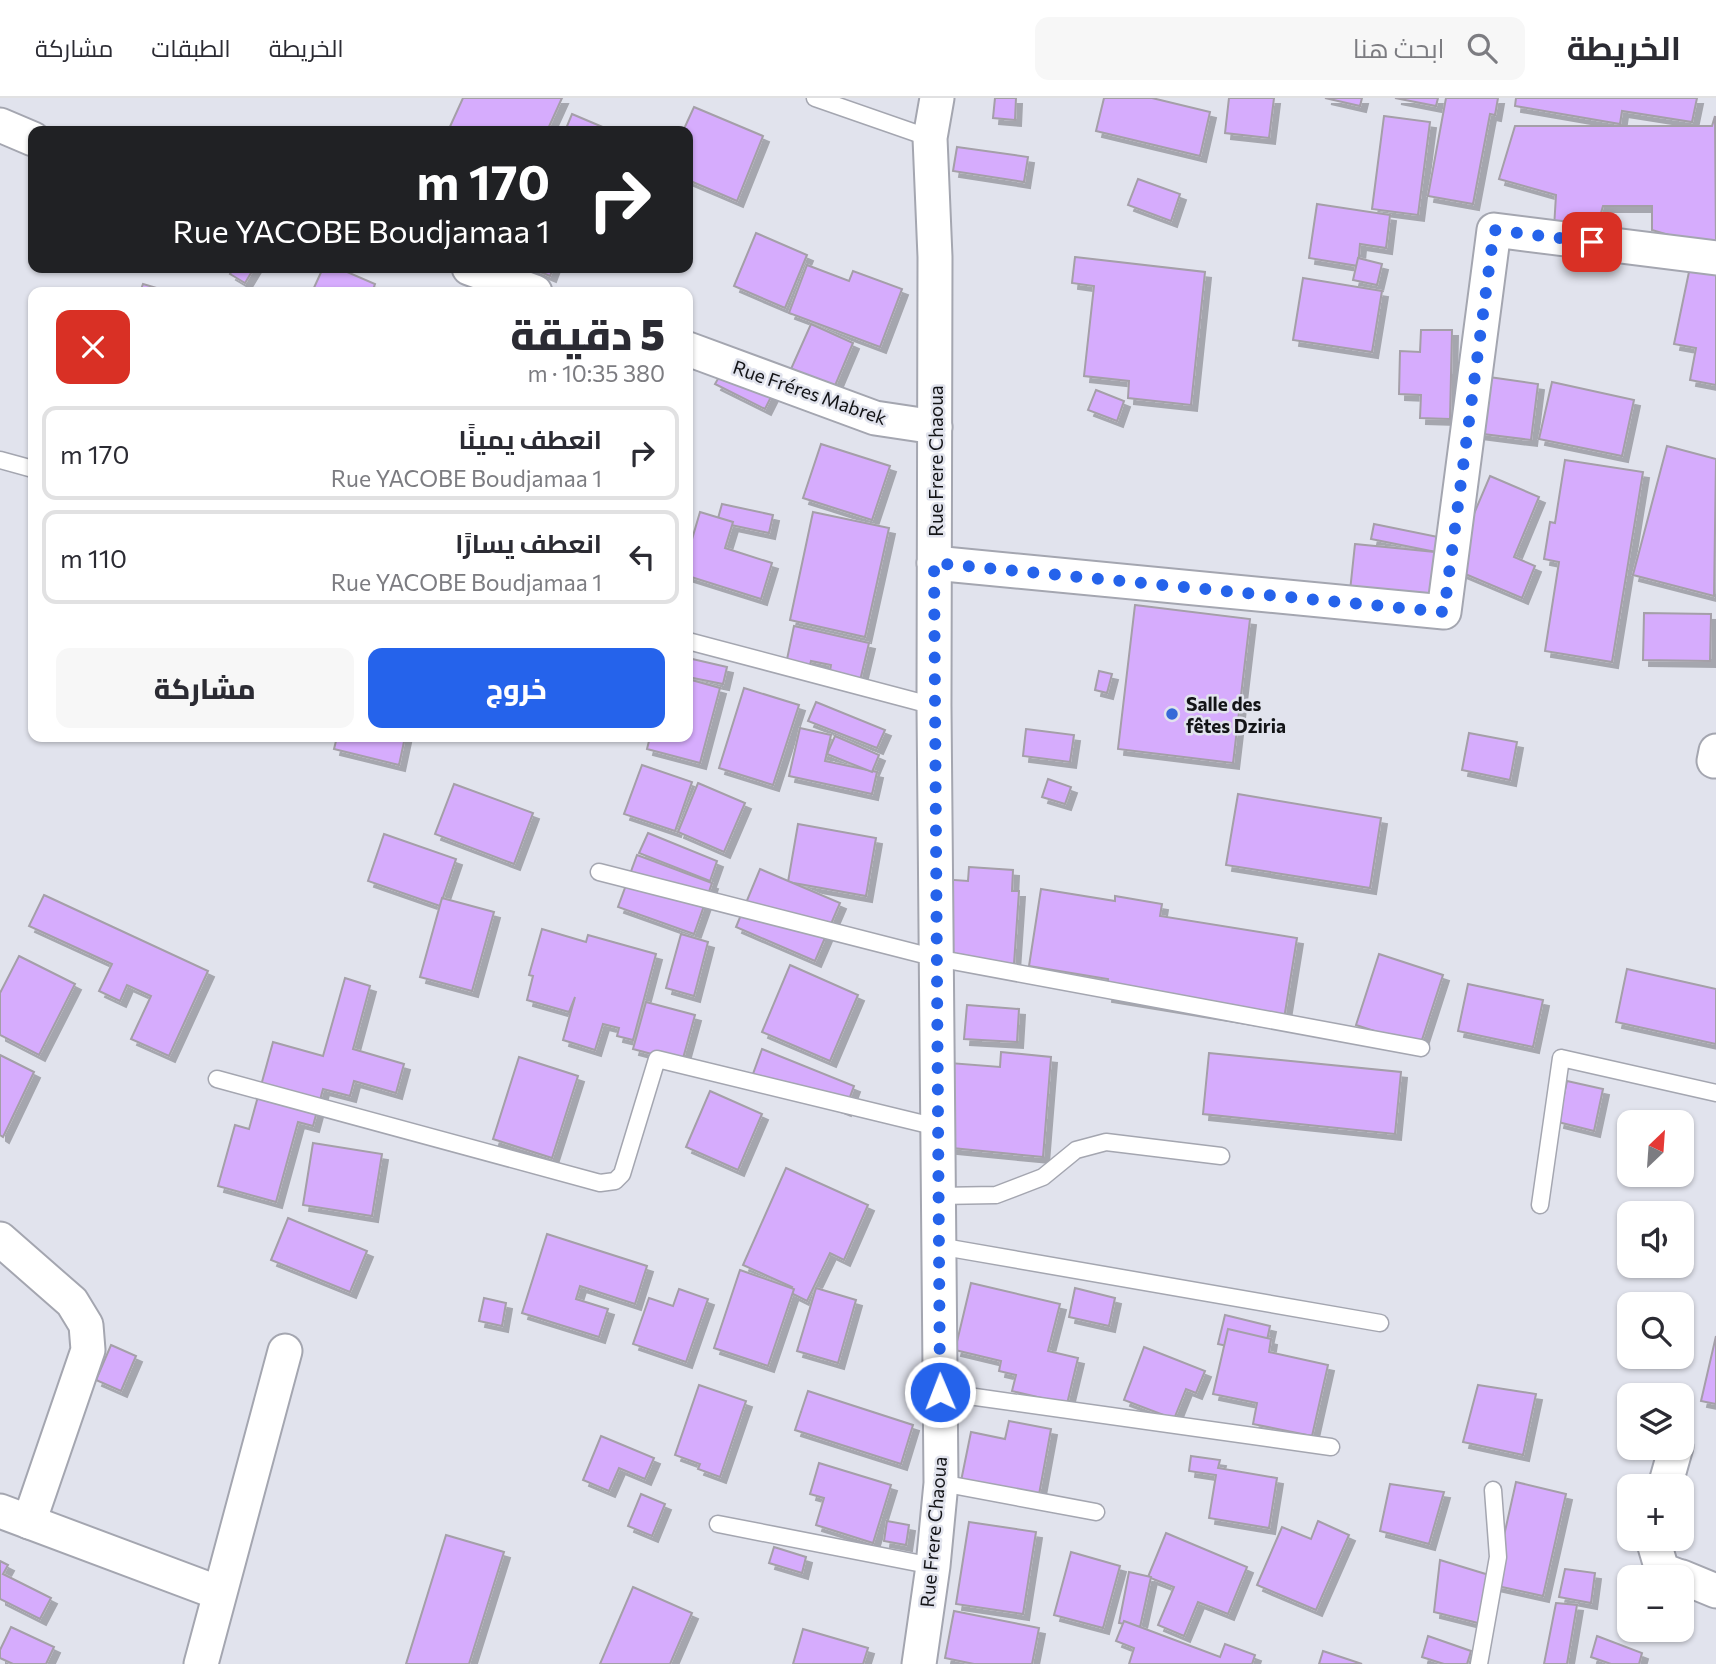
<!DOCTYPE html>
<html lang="ar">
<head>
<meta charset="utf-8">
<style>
  body { margin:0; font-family:Commissioner,Cairo,sans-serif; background:#f7f7f7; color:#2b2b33; direction:rtl; height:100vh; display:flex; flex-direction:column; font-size:26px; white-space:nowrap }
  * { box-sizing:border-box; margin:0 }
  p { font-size:23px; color:#7c7c81 }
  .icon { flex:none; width:38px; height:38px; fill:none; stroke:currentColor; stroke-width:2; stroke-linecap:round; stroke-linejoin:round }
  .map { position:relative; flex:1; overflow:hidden; direction:ltr }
  .panel { position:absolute; left:28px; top:189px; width:665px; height:455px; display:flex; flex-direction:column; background:#fff; border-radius:14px; box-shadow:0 2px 5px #0004; direction:rtl }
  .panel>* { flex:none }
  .hud { position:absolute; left:28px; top:28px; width:665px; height:147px; border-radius:14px; box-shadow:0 2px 5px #0004; direction:rtl; background:#202124; color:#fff; overflow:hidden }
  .needle { width:46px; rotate:25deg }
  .controls { position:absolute; left:1617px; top:1012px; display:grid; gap:14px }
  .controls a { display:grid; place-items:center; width:77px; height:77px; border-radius:14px; background:#fff; box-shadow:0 2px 5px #0004; font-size:35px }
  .pin { position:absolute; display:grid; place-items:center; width:60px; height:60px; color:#fff; margin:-30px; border-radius:14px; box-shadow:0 4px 10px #0006 }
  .me { position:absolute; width:77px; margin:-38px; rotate:359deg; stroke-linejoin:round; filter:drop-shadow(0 0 5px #0008) }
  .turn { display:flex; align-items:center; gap:24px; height:147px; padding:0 28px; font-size:32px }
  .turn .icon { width:91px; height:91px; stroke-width:2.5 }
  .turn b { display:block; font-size:49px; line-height:60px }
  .round { display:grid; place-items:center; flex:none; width:74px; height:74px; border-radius:14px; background:#f7f7f7 }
  .summary { display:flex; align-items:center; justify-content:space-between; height:119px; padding:0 28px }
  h1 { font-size:42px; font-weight:800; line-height:52px }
  .cta { display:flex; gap:14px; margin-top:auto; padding:14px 28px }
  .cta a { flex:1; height:80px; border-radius:14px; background:#2563eb; color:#fff; font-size:28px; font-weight:800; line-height:80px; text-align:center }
  .cta a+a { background:#f7f7f7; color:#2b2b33 }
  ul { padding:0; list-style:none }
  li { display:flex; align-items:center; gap:21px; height:94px; margin:0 14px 10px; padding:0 14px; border:4px solid #e1e1e2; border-radius:14px }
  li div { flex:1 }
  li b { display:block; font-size:26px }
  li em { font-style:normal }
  header { display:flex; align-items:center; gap:42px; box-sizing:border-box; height:98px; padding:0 35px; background:#fff; border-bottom:2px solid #e1e1e2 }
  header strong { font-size:33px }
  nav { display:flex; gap:38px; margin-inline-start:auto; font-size:24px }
  .search { width:490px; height:63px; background:#f7f7f7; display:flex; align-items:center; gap:18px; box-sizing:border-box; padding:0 24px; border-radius:14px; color:#7c7c81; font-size:26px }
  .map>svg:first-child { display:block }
</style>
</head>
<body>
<header>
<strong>الخريطة</strong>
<div class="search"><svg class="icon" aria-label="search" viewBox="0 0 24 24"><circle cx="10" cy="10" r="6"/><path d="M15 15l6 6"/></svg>ابحث هنا</div>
<nav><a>الخريطة</a><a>الطبقات</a><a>مشاركة</a></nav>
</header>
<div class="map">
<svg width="1716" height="1566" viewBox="0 0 1716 1566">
  <defs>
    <filter id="shadow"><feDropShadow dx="6" dy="6" stdDeviation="0" flood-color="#0004"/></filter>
  </defs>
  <rect width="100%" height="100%" fill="#e1e3ed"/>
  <!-- building -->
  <g fill="#d6acfd" stroke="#a49fa8" stroke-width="2" filter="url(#shadow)">
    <path d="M463,0h99l-15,33h-99z"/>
    <path d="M995,0h21l-1,22 -22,-2z"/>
    <path d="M1104,0h48l58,14 -10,44 -104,-25z"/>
    <path d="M1229,0h45l-5,40 -44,-5z"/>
    <path d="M1325,0h37l-2,8z"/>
    <path d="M1395,0h43l-2,8z"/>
    <path d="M1446,0h52l-3,17 -5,-1 -17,90 -45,-8z"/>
    <path d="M1516,0h181l-5,24 -70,-11 -2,13 -105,-18z"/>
    <path d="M694,9l69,29 -26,65 -49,-21v-49h-5z"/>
    <path d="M572,16l40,17h-47z"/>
    <path d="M1384,18l46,6 -12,93 -46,-6z"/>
    <path d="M1715,18l1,133 -64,-19v-24h-49l-10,34 -39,-12 2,-33 -57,-16 16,-53h197z"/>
    <path d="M957,49l71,10 -4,25 -71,-11z"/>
    <path d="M1138,81l42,15 -9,27 -43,-16z"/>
    <path d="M1317,106l73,11 -4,33 -26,-4 -2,22 -49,-8z"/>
    <path d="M756,135l51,22 -22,53 -51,-22z"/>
    <path d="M1075,159l130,15 -14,133 -63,-7 1,-17 -45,-5 10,-90 -22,-3z"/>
    <path d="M1358,160l24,6 -5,21 -24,-5z"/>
    <path d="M807,167l42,16 4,-10 49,18 -22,58 -91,-34z"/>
    <path d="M1690,169l26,6v112l-26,-5 6,-32 -22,-4z"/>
    <path d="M234,170h20l-9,15 -15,-9z"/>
    <path d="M323,170h15l37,16 -3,8h-60z"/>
    <path d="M531,170h22l-3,8z"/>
    <path d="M1303,180l79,13 -10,61 -79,-12z"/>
    <path d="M143,186l27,8h-30z"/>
    <path d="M811,226l42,19 -19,45 -43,-19z"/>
    <path d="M1421,232h31l-2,89 -30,-1 1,-23 -22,-1 1,-43 20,1z"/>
    <path d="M723,272l49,25 -7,14 -50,-25z"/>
    <path d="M1482,278l56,8 -7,56 -56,-7z"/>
    <path d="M1552,284l82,18 -12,56 -83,-17z"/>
    <path d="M1096,292l28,11 -7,20 -29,-11z"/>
    <path d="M821,346l69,22 -18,54 -69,-22z"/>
    <path d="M1667,348l49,13 -2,137 -81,-21z"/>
    <path d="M1565,362l78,12 -31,190 -67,-11 14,-89 -15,-3 6,-37 5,1z"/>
    <path d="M1490,378l49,21 -25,60 21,9 -13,32 -71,-30z"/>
    <path d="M722,406l51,11 -4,18 -52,-11z"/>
    <path d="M700,414l33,10 -8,26 47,15 -11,36 -73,-23v-23z"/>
    <path d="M813,414l76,16 -24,109 -75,-17z"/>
    <path d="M1374,426l64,13 -2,15 -65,-13z"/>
    <path d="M1355,446l80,8 -6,48 -79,-9z"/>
    <path d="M1135,507l115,14 -17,144 -115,-14z"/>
    <path d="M1644,515l67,1 -1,47 -67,-1z"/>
    <path d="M794,528l75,17 -11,46 -30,-7 3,-17 -20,-4 -2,8 -23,-5z"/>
    <path d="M688,560l39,9 -4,17 -35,-7z"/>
    <path d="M1099,573l13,3 -5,19 -12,-3z"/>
    <path d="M688,581l32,9 -20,75 -53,-14 3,-12h38z"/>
    <path d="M744,590l55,17 -26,80 -54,-17z"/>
    <path d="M816,604l69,28 -8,18 -69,-27z"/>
    <path d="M800,630l31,7 -6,26 52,11 -5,22 -83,-18z"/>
    <path d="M1026,631l48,6 -4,27 -47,-6z"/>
    <path d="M1469,635l48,9 -7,38 -48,-10z"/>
    <path d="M835,638l44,19 -7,17 -45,-18z"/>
    <path d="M337,639h68l-6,28 -65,-16z"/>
    <path d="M642,667l50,17 -17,49 -51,-17z"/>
    <path d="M1048,681l23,8 -6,17 -23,-7z"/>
    <path d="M698,685l47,20 -21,49 -46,-20z"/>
    <path d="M454,686l79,29 -19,51 -79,-30z"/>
    <path d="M1238,696l143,24 -11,70 -144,-23z"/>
    <path d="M798,726l78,14 -10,58 -78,-14z"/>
    <path d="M648,735l69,28 -7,20 -71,-28z"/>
    <path d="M384,736l72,25 -16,47 -72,-25z"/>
    <path d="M637,757l75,28 -18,51 -76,-27z"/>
    <path d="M969,769l44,3 -1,21h7l-5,73 -80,-5 6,-80 28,2z"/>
    <path d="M760,771l80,34 -25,58 -79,-34z"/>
    <path d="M1041,791l74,12v-5l47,8 -2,12 137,22 -14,87 -177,-29 2,-17 -79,-13z"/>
    <path d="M44,797l164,76 -39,85 -38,-17 20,-43 -24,-11 -7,16 -21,-10 13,-27 -83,-38z"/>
    <path d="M442,800l52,14 -22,79 -52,-14z"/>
    <path d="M542,831l44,13 2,-7 68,19 -23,86 -16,-4 2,-8 -16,-4 -8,26 -32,-10 12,-43 -6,15 -42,-12 6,-24 -4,-1z"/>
    <path d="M681,836l27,8 -14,54 -28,-8z"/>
    <path d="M1379,856l64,21 -23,71 -64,-21z"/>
    <path d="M19,858l56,28 -36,71 -39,-20v-42z"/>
    <path d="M790,867l68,30 -28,66 -68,-29z"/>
    <path d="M1627,871l89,20v55l-100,-22z"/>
    <path d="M345,880l25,8 -17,63 51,15 -8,29 -42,-12 -4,15 -27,-7 -10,37 -15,-4 -22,80 -58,-16 17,-61 14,4 24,-87 50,14z"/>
    <path d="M1468,886l75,16 -10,47 -75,-16z"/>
    <path d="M646,904l49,13 -13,47 -49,-13z"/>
    <path d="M967,907l52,4 -2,33 -53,-3z"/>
    <path d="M762,951l92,37 -9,24 -92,-36z"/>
    <path d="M1001,954l50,5 -8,100 -101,-10 8,-84 50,4z"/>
    <path d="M1209,955l192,19 -6,62 -192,-20z"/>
    <path d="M0,957l34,17 -31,65 -3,-2z"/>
    <path d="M519,959l59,19 -26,82 -59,-19z"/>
    <path d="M1567,983l36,8 -9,42 -36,-9z"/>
    <path d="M710,993l52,23 -24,56 -52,-23z"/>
    <path d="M313,1045l69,11 -10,62 -69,-11z"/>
    <path d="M786,1070l82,37 -24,55 -14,-7 -23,48 -18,-9 3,-5 -49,-22z"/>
    <path d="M288,1120l79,33 -17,41 -79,-32z"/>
    <path d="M547,1136l100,32 -12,38 -55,-18 -4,13 32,10 -9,28 -77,-24z"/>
    <path d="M740,1172l54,19 -26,77 -54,-18z"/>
    <path d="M971,1185l89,21 -12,47 30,7 -11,46 -55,-13 4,-16 -17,-4 2,-10 -46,-11z"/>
    <path d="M816,1190l40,12 -18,63 -41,-12z"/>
    <path d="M1075,1190l40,10 -6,28 -40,-9z"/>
    <path d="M679,1191l29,10 -22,63 -53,-18 16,-46 24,8z"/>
    <path d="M484,1200l22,5 -4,23 -23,-5z"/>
    <path d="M1225,1217l45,11 -6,28 -46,-10z"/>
    <path d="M1228,1231l43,10 -2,13 59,13 -16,71 -59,-12 4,-21 -44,-9z"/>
    <path d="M1716,1238v68l-15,-3z"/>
    <path d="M111,1247l25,11 -15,35 -25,-11z"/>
    <path d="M1144,1249l61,24 -9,22 -10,-4 -12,30 -50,-19z"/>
    <path d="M699,1287l47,16 -26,76 -22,-8 2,-5 -25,-9z"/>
    <path d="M1478,1287l58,9 -13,61 -60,-13z"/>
    <path d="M808,1293l105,34 -12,39 -106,-34z"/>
    <path d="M1009,1323l42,8 -13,71 -78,-14 11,-54 34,7z"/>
    <path d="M601,1338l53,22 -9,21 -26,-11 -10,23 -26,-11z"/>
    <path d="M1191,1358l29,4 -2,8 59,10 -8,50 -60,-10 7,-43 -27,-4z"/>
    <path d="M819,1365l72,22 -18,58 -57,-18 8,-27 -14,-4z"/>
    <path d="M1516,1384l50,12 -23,102 -50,-11z"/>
    <path d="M1390,1386l54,8 -15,52 -49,-13z"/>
    <path d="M641,1396l24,10 -13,32 -24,-10z"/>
    <path d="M887,1423l22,4 -3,20 -22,-4z"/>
    <path d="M1318,1423l31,14 -33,75 -59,-25 25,-58 29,12z"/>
    <path d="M969,1424l67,10 -13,82 -67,-10z"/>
    <path d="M1166,1435l81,34 -19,47 -30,-12 -14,34 -26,-11 16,-38 -26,-10z"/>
    <path d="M446,1437l58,17 -35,112h-63z"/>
    <path d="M774,1449l32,10 -4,16 -33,-10z"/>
    <path d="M1071,1454l49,14 -17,62 -49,-13z"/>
    <path d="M1440,1462l49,15 -11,48 -44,-11z"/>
    <path d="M0,1463l8,4 -5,9 48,24 -11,21 -40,-20z"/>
    <path d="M1565,1471l30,4 -4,30 -32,-6z"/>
    <path d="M1129,1474l22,5 -11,50 -21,-4z"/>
    <path d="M633,1489l59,26 -22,51h-70z"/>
    <path d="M1556,1505l21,2 -10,59h-23z"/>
    <path d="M954,1513l85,17 -7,36h-58l-29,-6z"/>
    <path d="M1124,1523l96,36 5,-13 30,11 -3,9h-123l5,-16 -18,-7z"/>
    <path d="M11,1529l43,20 -8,17h-33l-13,-6v-8z"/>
    <path d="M803,1531l65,19 -5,16h-70z"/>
    <path d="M1428,1538l43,15 -4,13h-23l-22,-7z"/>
    <path d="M1597,1538l45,17 -3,11h-28l-20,-7z"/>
    <path d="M1323,1553l39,13h-43z"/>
  </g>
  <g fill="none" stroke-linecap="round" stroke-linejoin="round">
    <defs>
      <g id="service">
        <path d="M815,0l115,40"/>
        <path d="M0,362l33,9"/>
        <path d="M688,543l246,65"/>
        <path d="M599,774l337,86 485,90"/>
        <path d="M217,981l383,104 15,-2 7,-7 35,-115 280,68"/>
        <path d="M938,1098l58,-1 47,-18 33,-27 30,-8 115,14"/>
        <path d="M1540,1107l21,-147 155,35"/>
        <path d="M938,1148l442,77"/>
        <path d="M940,1294l391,55"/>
        <path d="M941,1385l155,29"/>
        <path d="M718,1426l215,42"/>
        <path d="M1479,1566l19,-107 -5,-67"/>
      </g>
      <g id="minor">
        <path d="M0,27l33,14"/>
        <path d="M469,170l66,24"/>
        <path d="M688,251l187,69 60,9"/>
        <path d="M934,465l510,49 50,-382 222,28"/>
        <path d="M1714,663l2,-10"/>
        <path d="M0,1141l72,63 14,23 2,25 -59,172"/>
        <path d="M1665,1388l11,-39"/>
        <path d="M0,1413l219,82"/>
        <path d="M1655,1440l-1,5 8,27 18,7"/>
        <path d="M1682,1479l34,14"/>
        <path d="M201,1566l84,-313"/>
        <path d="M919,1566l14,-98 8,-83 -7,-777 1,-449 -5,-119 7,-40"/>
      </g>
    </defs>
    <!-- service casing -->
    <use href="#service" stroke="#a4a6b0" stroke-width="19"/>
    <!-- minor casing -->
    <use href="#minor" stroke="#a4a6b0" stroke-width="37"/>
    <!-- service -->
    <use href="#service" stroke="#fff" stroke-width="16"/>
    <!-- minor -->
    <use href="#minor" stroke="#fff" stroke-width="33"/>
  </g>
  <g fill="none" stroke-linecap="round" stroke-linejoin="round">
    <!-- route -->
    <path stroke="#2563eb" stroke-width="12" stroke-dasharray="0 21.6" d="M940,1294l-6,-829 510,49 50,-382 98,12"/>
  </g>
  <!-- markers -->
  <circle fill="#3569d8" stroke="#e1e3ed" stroke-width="2.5" cx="1172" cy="616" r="7"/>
  <g text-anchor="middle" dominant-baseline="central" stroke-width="5" stroke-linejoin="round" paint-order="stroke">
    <!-- street labels -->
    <g font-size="19" fill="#131417" stroke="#e1e3ed">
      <text transform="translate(810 294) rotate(19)">Rue Fréres Mabrek</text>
      <text transform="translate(935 363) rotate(-90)">Rue Frere Chaoua</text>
      <text transform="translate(933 1434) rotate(-85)">Rue Frere Chaoua</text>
    </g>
    <!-- poi labels -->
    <g font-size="19" font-weight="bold" fill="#131417" stroke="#e1e3ed" text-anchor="start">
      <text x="1186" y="605">Salle des<tspan x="1186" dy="22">fêtes Dziria</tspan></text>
    </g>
  </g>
</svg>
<div class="controls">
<a><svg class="needle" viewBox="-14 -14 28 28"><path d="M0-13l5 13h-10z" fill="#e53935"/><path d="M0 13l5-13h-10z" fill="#7c7c81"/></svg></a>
<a><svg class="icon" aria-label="sound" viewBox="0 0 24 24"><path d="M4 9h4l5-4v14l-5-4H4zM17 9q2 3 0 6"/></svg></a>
<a><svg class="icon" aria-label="search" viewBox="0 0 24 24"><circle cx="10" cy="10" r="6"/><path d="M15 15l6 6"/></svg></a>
<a><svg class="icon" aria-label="layers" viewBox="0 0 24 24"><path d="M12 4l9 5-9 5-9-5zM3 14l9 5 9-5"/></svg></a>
<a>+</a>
<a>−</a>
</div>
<div class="pin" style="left:1592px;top:144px;background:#d93025"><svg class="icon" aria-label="arrive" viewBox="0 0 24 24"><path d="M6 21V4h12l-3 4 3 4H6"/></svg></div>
<svg class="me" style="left:940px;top:1294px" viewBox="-20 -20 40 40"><circle r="17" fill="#2563eb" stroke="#fff" stroke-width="3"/><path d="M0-11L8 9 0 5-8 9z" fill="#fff"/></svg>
<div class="hud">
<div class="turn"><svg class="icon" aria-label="right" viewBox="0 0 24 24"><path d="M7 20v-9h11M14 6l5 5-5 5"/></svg><div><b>170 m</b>1 Rue YACOBE Boudjamaa</div></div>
</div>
<section class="panel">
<div class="summary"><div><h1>5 دقيقة</h1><p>380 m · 10:35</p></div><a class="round" style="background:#d93025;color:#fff"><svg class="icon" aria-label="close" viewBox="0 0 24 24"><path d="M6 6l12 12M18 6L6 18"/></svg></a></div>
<ul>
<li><svg class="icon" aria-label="right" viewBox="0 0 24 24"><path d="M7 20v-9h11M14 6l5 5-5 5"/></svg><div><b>انعطف يمينًا</b><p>1 Rue YACOBE Boudjamaa</p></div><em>170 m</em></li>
<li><svg class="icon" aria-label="left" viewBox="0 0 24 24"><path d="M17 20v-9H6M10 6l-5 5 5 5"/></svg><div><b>انعطف يسارًا</b><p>1 Rue YACOBE Boudjamaa</p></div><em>110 m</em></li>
</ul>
<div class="cta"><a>خروج</a><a>مشاركة</a></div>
</section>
</div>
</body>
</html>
